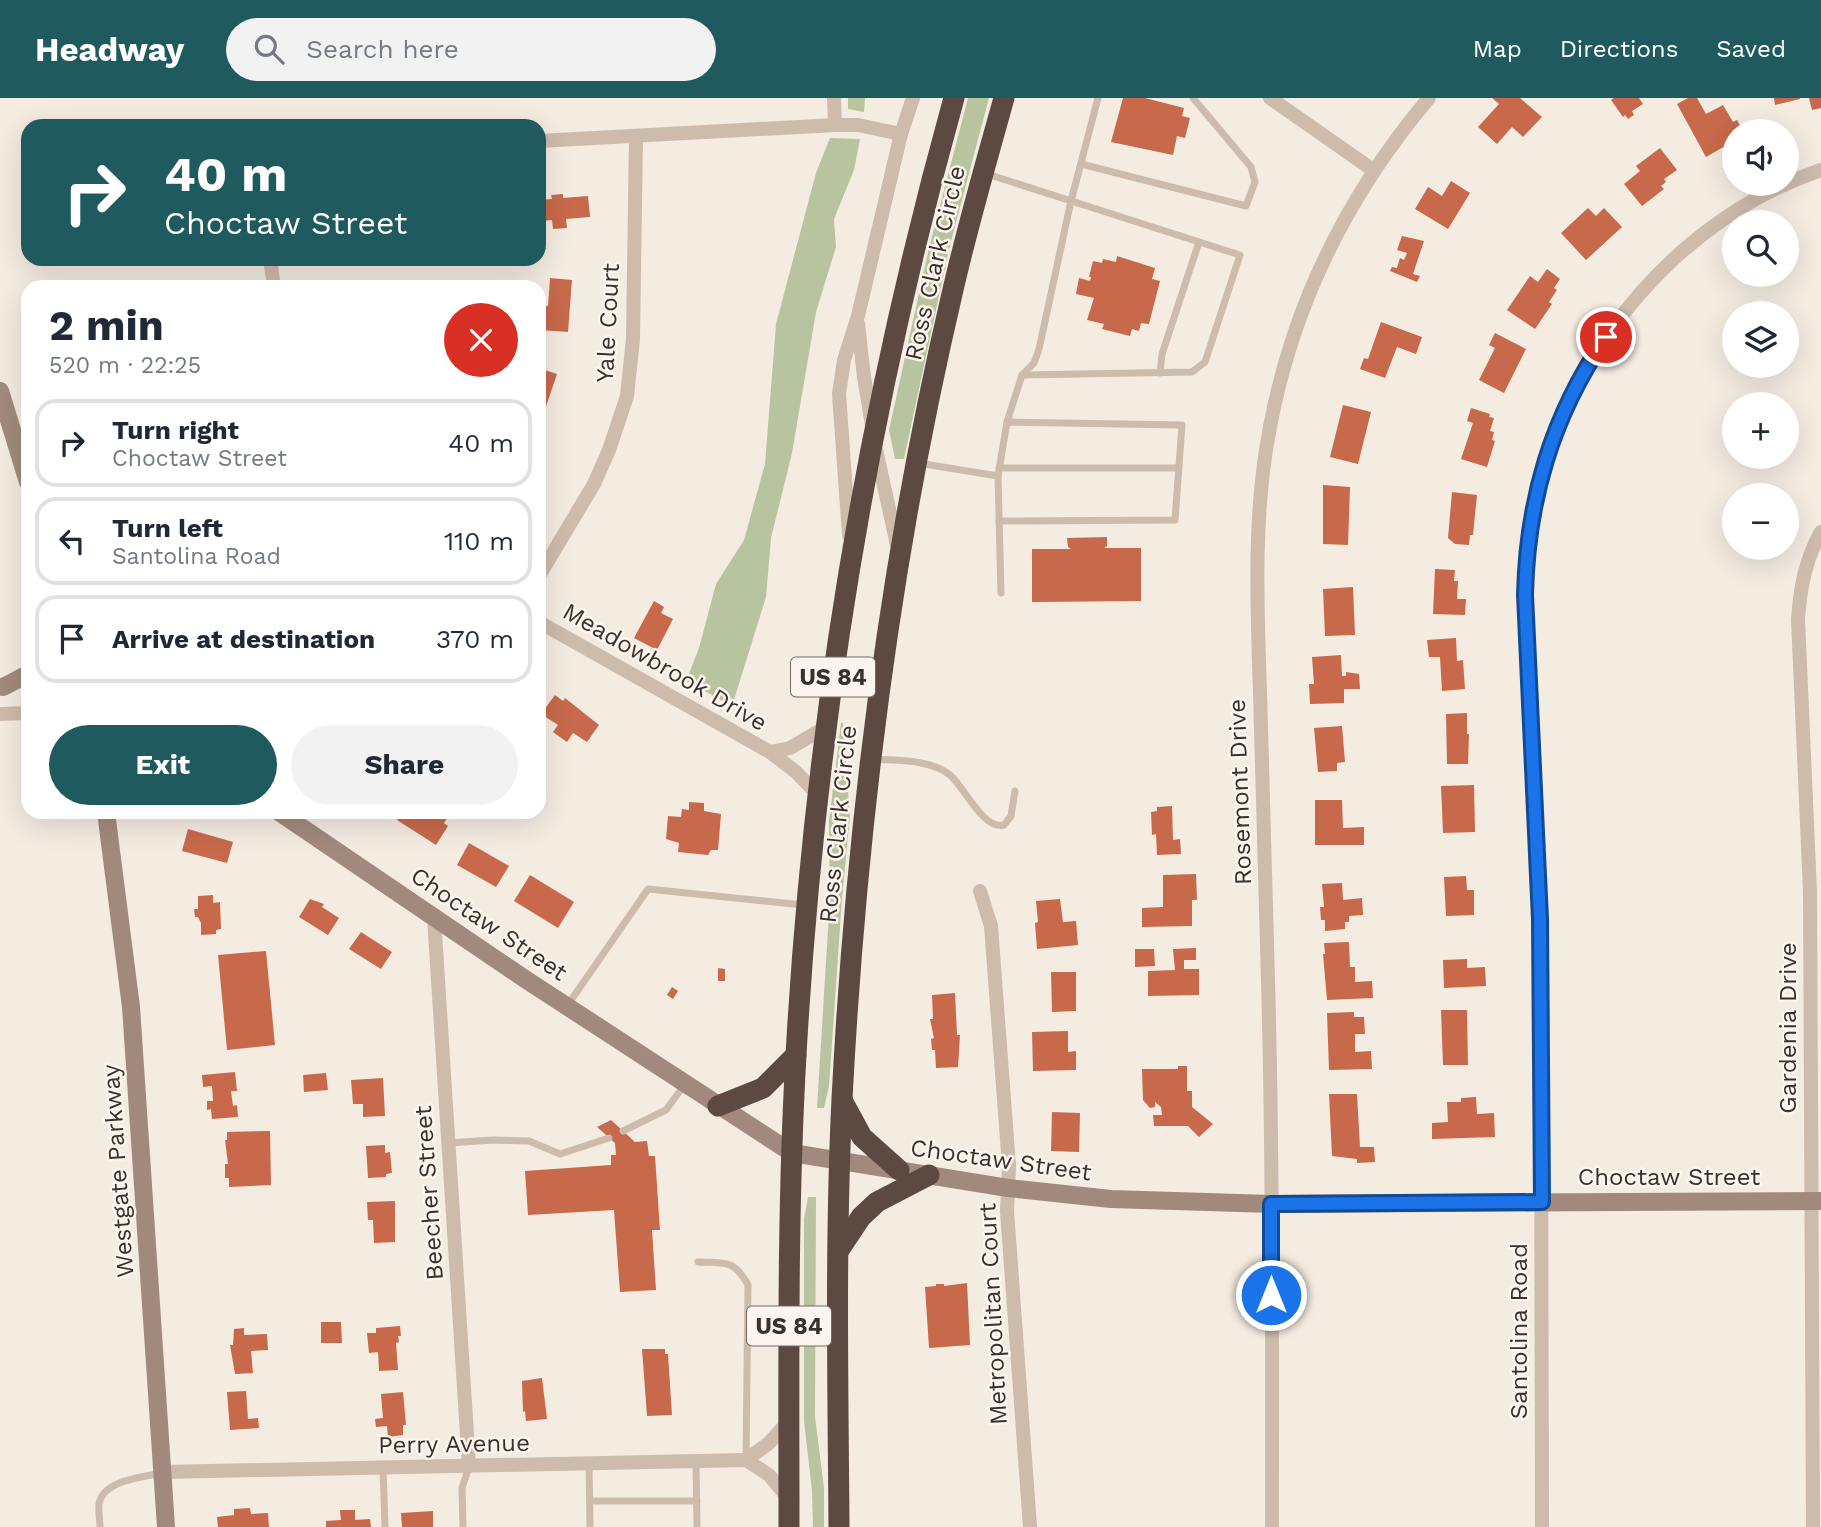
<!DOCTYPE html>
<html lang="en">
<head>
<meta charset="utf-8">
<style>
  body { margin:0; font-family:"Work Sans",sans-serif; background:#f2f2f3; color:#1f2937; height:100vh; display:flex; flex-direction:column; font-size:26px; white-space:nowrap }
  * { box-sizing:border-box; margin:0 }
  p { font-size:23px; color:#747a83 }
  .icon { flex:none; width:38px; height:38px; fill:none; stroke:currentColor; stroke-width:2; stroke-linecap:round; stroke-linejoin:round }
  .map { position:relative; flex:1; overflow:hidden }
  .drawer { position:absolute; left:21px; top:182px; width:525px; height:539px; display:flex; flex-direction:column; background:#fff; border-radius:21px; box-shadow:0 7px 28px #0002 }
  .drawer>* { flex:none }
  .top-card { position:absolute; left:21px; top:21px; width:525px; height:147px; border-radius:21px; box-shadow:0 7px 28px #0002; background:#1f5a5e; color:#fff; overflow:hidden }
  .tools { position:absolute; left:1722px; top:21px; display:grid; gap:14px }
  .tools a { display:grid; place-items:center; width:77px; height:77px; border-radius:50%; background:#fff; box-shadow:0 7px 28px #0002; font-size:35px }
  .pin { position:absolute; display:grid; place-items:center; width:60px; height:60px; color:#fff; margin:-30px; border:4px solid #fff; border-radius:50%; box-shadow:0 2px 7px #0007 }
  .me { position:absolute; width:77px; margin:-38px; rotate:0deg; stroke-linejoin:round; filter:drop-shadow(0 0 5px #0008) }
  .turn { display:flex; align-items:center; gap:24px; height:147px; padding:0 28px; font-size:32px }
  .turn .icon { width:91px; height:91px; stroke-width:2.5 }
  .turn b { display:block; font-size:49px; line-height:60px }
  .round { display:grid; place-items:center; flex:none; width:74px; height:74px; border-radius:37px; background:#f2f2f3 }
  .summary { display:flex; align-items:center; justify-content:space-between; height:119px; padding:0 28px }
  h1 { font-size:42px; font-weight:700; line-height:52px }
  .primary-button { display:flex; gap:14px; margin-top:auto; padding:14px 28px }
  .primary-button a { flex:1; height:80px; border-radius:42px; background:#1f5a5e; color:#fff; font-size:28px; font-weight:700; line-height:80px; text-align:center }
  .primary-button a+a { background:#f2f2f3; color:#1f2937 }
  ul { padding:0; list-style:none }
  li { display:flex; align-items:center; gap:21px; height:88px; margin:0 14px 10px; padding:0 14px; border:4px solid #e0e1e3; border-radius:21px }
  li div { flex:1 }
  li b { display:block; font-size:26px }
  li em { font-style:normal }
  header { display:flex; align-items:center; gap:42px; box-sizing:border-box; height:98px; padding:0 35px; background:#1f5a5e; color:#fff }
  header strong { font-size:33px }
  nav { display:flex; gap:38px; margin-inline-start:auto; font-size:24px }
  .search { width:490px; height:63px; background:#f2f2f3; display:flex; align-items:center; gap:18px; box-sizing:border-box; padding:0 24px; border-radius:38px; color:#747a83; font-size:26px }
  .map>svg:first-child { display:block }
</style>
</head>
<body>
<header>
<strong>Headway</strong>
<div class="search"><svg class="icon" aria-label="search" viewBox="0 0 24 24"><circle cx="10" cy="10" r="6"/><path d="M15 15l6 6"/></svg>Search here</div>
<nav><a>Map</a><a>Directions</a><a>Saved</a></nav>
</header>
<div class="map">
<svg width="1821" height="1429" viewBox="0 0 1821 1429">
  <rect width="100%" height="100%" fill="#f4ebe1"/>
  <!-- green -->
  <g fill="#b8c4a0">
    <path d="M848,0h17l-1,14 -16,-3z"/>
    <path d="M968,0h21l-40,151 -45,210h-9l-6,-29 40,-182z"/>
    <path d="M830,40l30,1 -6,31 -20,49 2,28 -20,65 -24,141 -21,85 -5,59 -34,109 -46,-25 13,-33 17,-64 28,-44 21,-76 11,-140 40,-151z"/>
    <path d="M841,625h2l7,94 -8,81 -13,188 -5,22h-7l13,-211 -1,-76z"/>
    <path d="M808,1099h8l-1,220 9,71v39h-11l-1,-36 -8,-70v-202z"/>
  </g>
  <!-- building -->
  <g fill="#c8694b">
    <path d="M1123,0h22l39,10 -2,8 8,2 -5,20 -8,-2 -4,19 -62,-13z"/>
    <path d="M1492,0h28l22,19 -19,20 -11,-10 -15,17 -19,-17 21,-23z"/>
    <path d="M1614,0h25l4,6 -11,7 2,4 -6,4 -3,-4 -2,2 -12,-17z"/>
    <path d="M1688,0h9l9,16 17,-9 10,17 4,-2 6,11h-9v10l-28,16 -29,-53z"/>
    <path d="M1774,0h26v1l-25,6z"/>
    <path d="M1809,0h12v10l-9,2z"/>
    <path d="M1660,50l17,22 -13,9 2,3 -5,4 3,3 -22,17 -18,-22 16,-13 -4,-5z"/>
    <path d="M1451,83l19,12 -22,36 -33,-20 13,-22 14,9z"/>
    <path d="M563,96v4l25,-2 2,21 -24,2 1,9 -14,1 -1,-9 -10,1 -2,-21 12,-1 -1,-4z"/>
    <path d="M1588,110l8,8 8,-8 18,19 -36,33 -25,-27z"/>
    <path d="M1402,138l22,5 -11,33 7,2 -3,6 -27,-11 2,-4 5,1 3,-10 4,2 3,-7 -10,-3z"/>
    <path d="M1117,158l38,12 -3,11 8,2 -11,43 -8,-1 -2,8 -7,-2 -2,7 -28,-7 2,-5 -17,-4 7,-22 -18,-4 3,-16 11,3 1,-4h-2l4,-16 9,2 1,-4 13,3z"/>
    <path d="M1547,171l13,10 -6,9 3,2 -8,12 3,2 -17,25 -28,-19 23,-34 8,6z"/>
    <path d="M550,180l22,2 -4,52 -29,-2v-25l9,1z"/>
    <path d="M1381,224l41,15 -6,17 -19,-7 -12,31 -25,-9 4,-11 4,1z"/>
    <path d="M1495,235l31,16 -22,44 -25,-13 16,-32 -6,-3z"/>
    <path d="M539,270l18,6 -18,53z"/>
    <path d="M1343,307l28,7 -13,52 -28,-7z"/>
    <path d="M1471,310l19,6 -1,3 5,1 -4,13 4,1 -2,8 3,1 -8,26 -26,-8 12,-36 -6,-2z"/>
    <path d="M1323,387l27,2 -2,58 -25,-1z"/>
    <path d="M1452,394l25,3 -4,40h-3l-1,10 -14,-1 -7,-6z"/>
    <path d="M1107,439v9l-3,2h37v53l-109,1v-53h39l-3,-2 -1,-9z"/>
    <path d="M1435,471l20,1 -1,11h4l-1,18h9l-1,16 -32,-1z"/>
    <path d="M1353,489l2,48 -30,1 -2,-47z"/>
    <path d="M654,503l10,6 -3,6 12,6 -16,31 -23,-12z"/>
    <path d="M1456,540l1,23 6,-1 2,29 -23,2 -2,-34h-11l-2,-17z"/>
    <path d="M1341,557l1,21h4v-4l13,2 1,15h-16v14l-34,1 -1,-20h5l-2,-27z"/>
    <path d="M555,597l8,6 2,-3 34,27 -12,17 -14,-9 -6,9 -14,-10 5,-7 -17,-11z"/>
    <path d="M1467,615v21h2l-1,30h-21l-1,-50z"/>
    <path d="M1342,628l3,36 -8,1v8l-19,1 -4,-44z"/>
    <path d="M1474,687l1,47 -32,1 -2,-47z"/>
    <path d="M1315,702h27l1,28 21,-1v18h-49z"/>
    <path d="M689,704l15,1v8l17,3 -3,36h-7l-3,5 -30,-3 1,-9 -13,-4 2,-23 13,1 1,-8 7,1z"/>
    <path d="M1172,708l1,34 7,-1 1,15 -24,1 -1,-21 -4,1 -1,-23 6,-1v-4z"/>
    <path d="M402,714h49l-7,11 4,3 -12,19 -39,-25z"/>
    <path d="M188,731l45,13 -6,21 -45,-12z"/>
    <path d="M469,745l40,23 -13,21 -39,-22z"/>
    <path d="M1196,776l1,26h-5v26l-50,1v-19l21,-1v-32z"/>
    <path d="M530,777l44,27 -16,26 -44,-27z"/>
    <path d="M1466,778l1,14h7v25l-28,1 -2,-39z"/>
    <path d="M1342,785l1,17 19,-2 1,17 -14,1v6h-4v7l-20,2v-11h-4l-1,-13h4l-2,-23z"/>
    <path d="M213,797v8l7,-1 1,27 -5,1v4l-15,1v-12l-3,-6h-3l-1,-8h4v-13z"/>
    <path d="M310,801l14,5 -2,3 17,11 -11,17 -29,-18z"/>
    <path d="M1060,801l3,23 13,-1 2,24 -41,4 -2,-26 3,-1 -2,-21z"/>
    <path d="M361,834l31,20 -11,17 -32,-20z"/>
    <path d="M1349,844l1,25h5v15l17,-1 1,17 -46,2 -4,-46h2l-1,-11z"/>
    <path d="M1196,850v12h-12v9h15v26l-51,1v-25l27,-1 -2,-21z"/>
    <path d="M1135,851h19l1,17 -20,1z"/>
    <path d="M266,853l9,94 -48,5 -9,-95z"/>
    <path d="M1467,861v9l18,-1 1,19 -42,2 -1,-28z"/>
    <path d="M718,870l7,1v12h-7z"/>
    <path d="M1051,874h25v39l-24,1z"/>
    <path d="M672,889l6,4 -5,8 -6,-4z"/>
    <path d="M955,895l2,42h3l-2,32 -22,1 -1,-18h-3l-1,-11 3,-1 -4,-19h3l-1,-24z"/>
    <path d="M1441,912h26l1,55h-25z"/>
    <path d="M1354,914v5h10l1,17h-10v18l16,-1 1,18 -43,1 -2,-57z"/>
    <path d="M1068,933v21l8,-1v19l-43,1 -1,-39z"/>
    <path d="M1178,968h9v25h5v16l21,17 -14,13 -11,-11h-34l-1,-11h9l-1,-8 -6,-5v5l-5,1 -7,-8 -1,-31h36z"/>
    <path d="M235,974l2,19h-6l2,15 4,-1 1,12 -26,2 -1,-10 -4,1v-9h6l-1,-15 -9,1 -1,-12z"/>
    <path d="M326,975l2,17 -24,2 -1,-17z"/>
    <path d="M383,980l2,38 -22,1v-13h-10l-2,-24z"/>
    <path d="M1329,996h28l3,53h14l1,15 -18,1v-4l-25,-3z"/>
    <path d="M1476,999l1,17 17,-1 1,24 -63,2v-16l16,-1 -1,-20h14v-4z"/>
    <path d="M1052,1014l28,1 -1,39 -28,-1z"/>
    <path d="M611,1022l24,22 12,-1 2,15h6l5,74h-8l4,60 -36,2 -6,-82 -86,5 -3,-44 86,-6v-10h5l-1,-12 -18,-16z"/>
    <path d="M270,1033l1,54 -42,2v-9h-4v-14h3l-3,-24h2v-8z"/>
    <path d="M385,1047v8l5,-1 2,21 -6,1v3l-18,1 -2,-32z"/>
    <path d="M395,1103v41l-21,1 -1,-23h-5l-1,-18z"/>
    <path d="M967,1185l3,62 -41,3 -4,-61 11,-1v-2h8v2z"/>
    <path d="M321,1224h20l1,21h-21z"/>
    <path d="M400,1228l1,10h-3l1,6 -3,1 2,27 -19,1 -1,-19 -9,1 -2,-20h9v-5z"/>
    <path d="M244,1230v7l23,-1 1,16 -17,1 2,22 -18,1 -5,-29h3l1,-16z"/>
    <path d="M642,1251h23v5h3l4,61 -25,1z"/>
    <path d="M542,1280l5,41 -21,2 -1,-10 -2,1 -1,-31z"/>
    <path d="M246,1293l2,28 10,-1 1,10 -29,2 -3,-38z"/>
    <path d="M403,1294l3,33h-3v10l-15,2 -1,-11 -11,1 -1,-8 8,-1 -2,-24z"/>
    <path d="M250,1410l1,6 17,-1 1,14h-51l-1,-10 17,-2v-6z"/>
    <path d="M340,1412h15v10l15,-1 1,8h-45v-6l15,-1z"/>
    <path d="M433,1413v16h-31l-1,-14z"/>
  </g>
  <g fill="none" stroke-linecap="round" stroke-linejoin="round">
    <!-- lane -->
    <g stroke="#cdbbac" stroke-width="7">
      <path d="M1081,66l165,42 9,-24 -4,-15 -58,-69"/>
      <path d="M987,76c84,27 169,54 253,81l-35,107 -13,10 -170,3 12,-12 5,-14 32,-148 27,-103"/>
      <path d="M1160,275l2,-19 37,-112"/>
      <path d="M1007,324l15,-47"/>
      <path d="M918,365l80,13 3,117"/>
      <path d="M999,370h179"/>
      <path d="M998,378l9,-54 175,3 -7,95 -176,1"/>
      <path d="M874,661c24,2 56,0 76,16 15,13 33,55 54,50l7,-9 4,-25"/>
      <path d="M567,908l81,-117 155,16"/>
      <path d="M623,1033l43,-21 19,-26"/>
      <path d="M448,1045l45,-3 36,1 31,13 49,-16"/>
      <path d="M698,1164c26,1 36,-3 50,23l-2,175"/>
      <path d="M696,1364l1,65"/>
      <path d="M589,1366l1,63"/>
      <path d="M383,1370l2,59"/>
      <path d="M590,1403h107"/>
      <path d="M100,1429c0,-7 -2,-16 -1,-23 4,-24 44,-27 63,-31"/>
      <path d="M463,1429l-1,-39 7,-21"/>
    </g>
    <!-- street -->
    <g stroke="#cdbbac" stroke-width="14">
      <path d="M834,0l1,27"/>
      <path d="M1270,0l103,72"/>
      <path d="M539,43l296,-16h23l43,9"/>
      <path d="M270,161l4,28"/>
      <path d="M858,226l6,53 8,48"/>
      <path d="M875,347l22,100"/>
      <path d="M849,437l-10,-141 5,-34 14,-44 43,-182 12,-36"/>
      <path d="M539,478l55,-92 15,-34 18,-54 6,-57 3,-203"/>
      <path d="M539,524l231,130 26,20 22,23"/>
      <path d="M0,616l28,-1"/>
      <path d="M770,654l20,-4 36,-21"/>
      <path d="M980,793l11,35 18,240 -2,45 23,316"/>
      <path d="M434,819l35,549"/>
      <path d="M746,1362l23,-17 20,-22"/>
      <path d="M163,1374l583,-12 23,15 20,24"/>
      <path d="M1272,1429c0,-182 1,-365 -4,-547 -2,-96 -5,-192 -8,-288 -3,-88 -7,-179 10,-265 23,-123 79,-234 159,-329"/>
      <path d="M1542,1429c0,-144 0,-288 -1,-432 0,-60 1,-120 -1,-179 -3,-77 -7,-154 -11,-231 -3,-68 -8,-134 9,-200 36,-140 144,-268 283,-315"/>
      <path d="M1813,1429l-3,-636 -12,-271c2,-31 7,-60 23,-88"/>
    </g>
    <!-- secondary -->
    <g stroke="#a18a7d" stroke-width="18">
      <path d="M0,293l28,91"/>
      <path d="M3,589l25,-13"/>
      <path d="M106,714l25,195 35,520"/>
      <path d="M279,714l246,167 267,174 216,35 103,11 160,5 550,-3"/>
    </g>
    <!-- highway -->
    <g stroke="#5c4a42" stroke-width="21">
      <path d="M843,1004l19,35 37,33"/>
      <path d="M718,1008l45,-18 33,-33"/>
      <path d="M839,1152l22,-33 16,-15 52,-27"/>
      <path d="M789,1429c0,-157 -2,-315 7,-472 18,-323 71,-645 158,-957"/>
      <path d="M839,1429c-1,-143 -4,-286 3,-428 14,-271 48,-541 110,-805 15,-66 34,-131 52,-196"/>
    </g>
  </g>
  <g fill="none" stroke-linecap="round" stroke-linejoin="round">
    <defs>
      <path id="route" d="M1271,1197v-91l271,-2 -2,-283 -15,-324c2,-95 27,-179 81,-258"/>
    </defs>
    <!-- route casing -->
    <use href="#route" stroke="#114b97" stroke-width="18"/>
    <!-- route -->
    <use href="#route" stroke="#1a73e8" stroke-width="12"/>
  </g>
  <g text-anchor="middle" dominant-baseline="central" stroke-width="5" stroke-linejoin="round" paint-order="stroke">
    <!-- shield labels -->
    <g fill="#fbf5ee" stroke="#756b66" stroke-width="2">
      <rect x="791" y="559.5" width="84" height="39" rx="5"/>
      <rect x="747" y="1208.5" width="84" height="39" rx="5"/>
    </g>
    <g font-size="23" font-weight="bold" fill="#3b302b">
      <text x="833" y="579">US 84</text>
      <text x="789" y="1228">US 84</text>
    </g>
    <!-- street labels -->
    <g font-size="24" fill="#3b302b" stroke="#fbf5ee">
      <text transform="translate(935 165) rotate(-77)">Ross Clark Circle</text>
      <text transform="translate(608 225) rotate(-87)">Yale Court</text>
      <text transform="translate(665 569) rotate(30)">Meadowbrook Drive</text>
      <text transform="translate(1240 694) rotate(-92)">Rosemont Drive</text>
      <text transform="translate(838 726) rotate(-84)">Ross Clark Circle</text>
      <text transform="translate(489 826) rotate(34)">Choctaw Street</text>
      <text transform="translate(1788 930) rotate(-90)">Gardenia Drive</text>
      <text transform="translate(1001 1062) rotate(8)">Choctaw Street</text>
      <text transform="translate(118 1073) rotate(-94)">Westgate Parkway</text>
      <text x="1669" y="1079">Choctaw Street</text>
      <text transform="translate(429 1095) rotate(-94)">Beecher Street</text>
      <text transform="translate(993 1216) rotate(-93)">Metropolitan Court</text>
      <text transform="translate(1519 1233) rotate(-90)">Santolina Road</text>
      <text transform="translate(454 1346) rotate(-1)">Perry Avenue</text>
    </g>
  </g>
</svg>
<div class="tools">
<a><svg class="icon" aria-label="sound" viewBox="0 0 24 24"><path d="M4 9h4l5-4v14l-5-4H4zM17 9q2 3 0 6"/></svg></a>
<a><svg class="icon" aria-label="search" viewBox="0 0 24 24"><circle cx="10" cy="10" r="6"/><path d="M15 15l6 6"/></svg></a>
<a><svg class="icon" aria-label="layers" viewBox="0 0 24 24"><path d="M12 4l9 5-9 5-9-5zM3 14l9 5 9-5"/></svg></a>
<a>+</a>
<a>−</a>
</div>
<div class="pin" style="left:1606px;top:239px;background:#d93025"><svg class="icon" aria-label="arrive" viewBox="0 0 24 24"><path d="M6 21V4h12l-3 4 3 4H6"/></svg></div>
<svg class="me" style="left:1271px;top:1197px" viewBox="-20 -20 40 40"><circle r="17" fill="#1a73e8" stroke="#fff" stroke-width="3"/><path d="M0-11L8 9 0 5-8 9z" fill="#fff"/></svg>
<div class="top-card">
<div class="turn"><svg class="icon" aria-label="right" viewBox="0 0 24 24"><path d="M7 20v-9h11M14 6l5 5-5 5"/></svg><div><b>40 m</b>Choctaw Street</div></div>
</div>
<section class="drawer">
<div class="summary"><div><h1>2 min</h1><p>520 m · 22:25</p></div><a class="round" style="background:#d93025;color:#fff"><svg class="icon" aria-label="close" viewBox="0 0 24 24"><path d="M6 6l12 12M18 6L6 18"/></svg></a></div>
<ul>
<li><svg class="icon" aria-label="right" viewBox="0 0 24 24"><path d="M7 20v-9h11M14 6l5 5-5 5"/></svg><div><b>Turn right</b><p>Choctaw Street</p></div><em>40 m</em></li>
<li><svg class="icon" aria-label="left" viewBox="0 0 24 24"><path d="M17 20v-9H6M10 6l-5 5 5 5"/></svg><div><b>Turn left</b><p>Santolina Road</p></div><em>110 m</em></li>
<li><svg class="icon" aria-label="arrive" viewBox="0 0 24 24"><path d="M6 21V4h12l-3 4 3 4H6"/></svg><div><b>Arrive at destination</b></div><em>370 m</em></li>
</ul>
<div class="primary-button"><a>Exit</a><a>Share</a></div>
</section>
</div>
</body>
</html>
